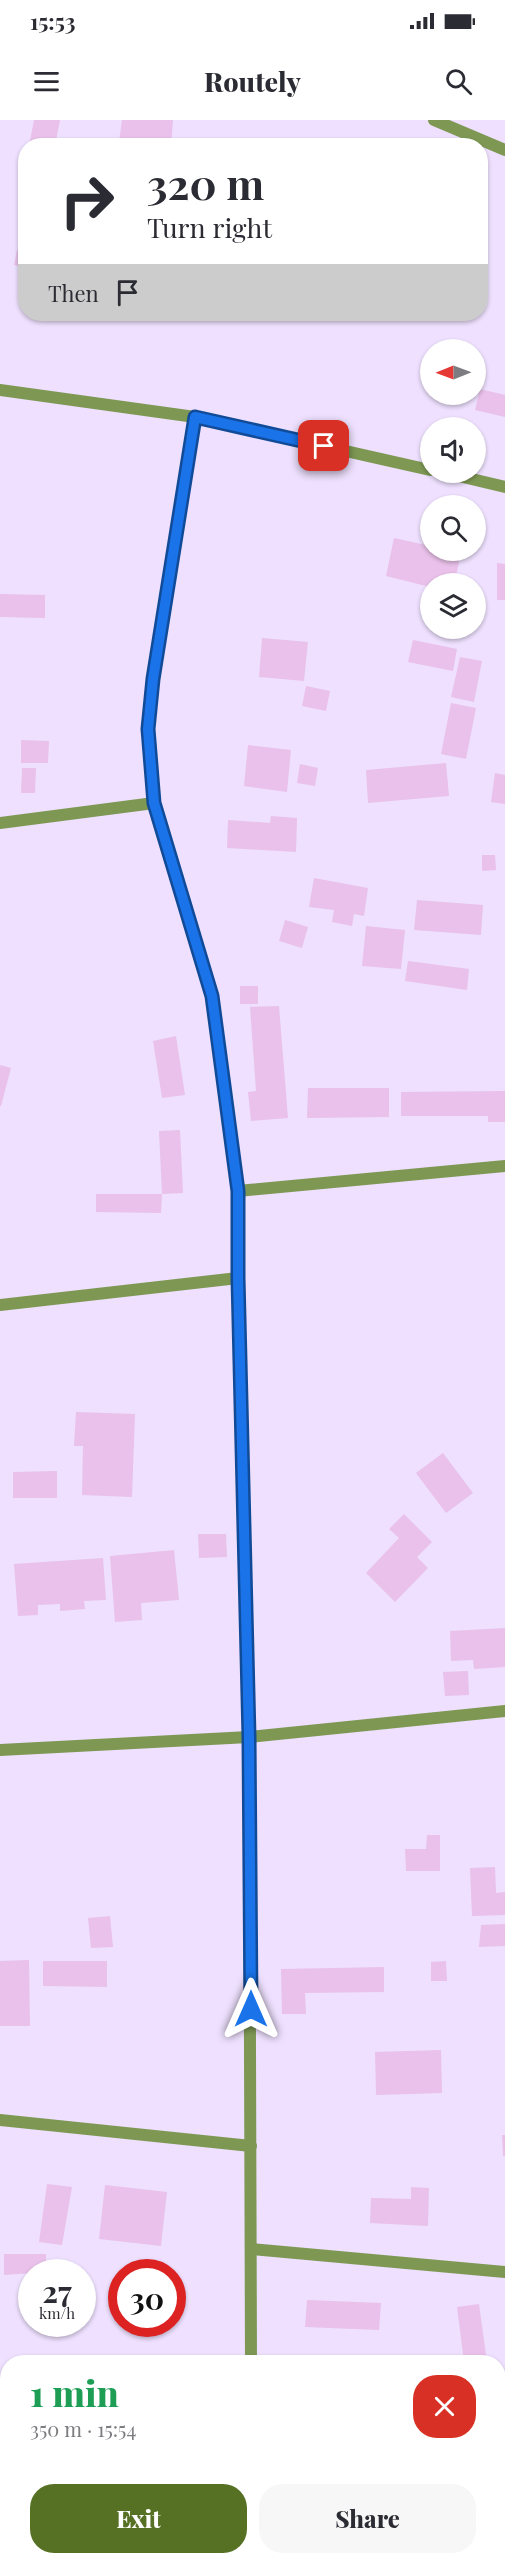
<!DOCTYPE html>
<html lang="en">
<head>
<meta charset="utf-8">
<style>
  body { margin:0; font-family:"Playfair Display",serif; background:#f7f7f7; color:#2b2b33; height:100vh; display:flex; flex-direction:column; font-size:22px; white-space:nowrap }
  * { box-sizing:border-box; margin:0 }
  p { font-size:20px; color:#7c7c81 }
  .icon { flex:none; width:33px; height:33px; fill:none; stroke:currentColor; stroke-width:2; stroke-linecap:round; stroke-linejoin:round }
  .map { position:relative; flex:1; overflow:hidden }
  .panel { position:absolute; left:0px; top:2235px; width:506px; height:210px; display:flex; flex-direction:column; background:#fff; border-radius:24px 24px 0 0; box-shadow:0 2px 4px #0004 }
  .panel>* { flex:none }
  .banner { position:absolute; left:18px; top:18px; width:470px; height:183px; border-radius:24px; box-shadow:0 2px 4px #0004; background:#fff; color:#2b2b33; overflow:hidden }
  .needle { width:39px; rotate:269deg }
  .controls { position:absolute; left:420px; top:219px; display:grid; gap:12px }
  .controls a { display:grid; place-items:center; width:66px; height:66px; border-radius:50%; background:#fff; box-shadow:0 2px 4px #0004; font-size:30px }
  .speed { position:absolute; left:18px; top:2139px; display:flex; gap:12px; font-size:30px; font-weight:700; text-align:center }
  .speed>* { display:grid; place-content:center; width:78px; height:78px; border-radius:50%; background:#fff; box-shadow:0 2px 4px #0004; line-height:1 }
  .speed small { font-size:15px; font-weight:400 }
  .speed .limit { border:9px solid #d22; background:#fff; color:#111 }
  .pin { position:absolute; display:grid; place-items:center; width:51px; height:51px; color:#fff; margin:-26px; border-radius:12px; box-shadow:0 3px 9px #0006 }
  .me { position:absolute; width:66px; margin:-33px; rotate:0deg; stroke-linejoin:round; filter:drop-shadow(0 0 4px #0008) }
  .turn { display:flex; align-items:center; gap:21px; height:126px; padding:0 30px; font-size:27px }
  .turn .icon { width:78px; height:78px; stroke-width:2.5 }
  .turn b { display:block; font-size:42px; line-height:51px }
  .then { display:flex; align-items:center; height:57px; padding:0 30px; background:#0003; gap:12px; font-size:22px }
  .round { display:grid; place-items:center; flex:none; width:63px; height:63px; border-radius:24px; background:#f7f7f7 }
  .summary { display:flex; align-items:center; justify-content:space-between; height:102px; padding:0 30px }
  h1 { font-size:36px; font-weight:800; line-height:45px; color:#1e9e55 }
  .primary-button { display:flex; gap:12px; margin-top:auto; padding:12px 30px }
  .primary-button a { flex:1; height:69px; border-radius:24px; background:#577124; color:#fff; font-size:24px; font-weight:800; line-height:69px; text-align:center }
  .primary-button a+a { background:#f7f7f7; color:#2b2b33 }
  .status { display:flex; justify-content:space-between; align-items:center; height:42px; padding:0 30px; background:#fff; direction:ltr }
  .status svg { height:16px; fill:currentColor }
  header { display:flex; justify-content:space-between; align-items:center; height:78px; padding:0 30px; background:#fff; font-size:27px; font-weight:800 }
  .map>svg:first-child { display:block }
</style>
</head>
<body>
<div class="status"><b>15:53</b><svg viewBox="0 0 49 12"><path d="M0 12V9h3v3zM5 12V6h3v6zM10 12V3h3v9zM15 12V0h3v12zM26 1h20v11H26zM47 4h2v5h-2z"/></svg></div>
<header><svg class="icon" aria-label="menu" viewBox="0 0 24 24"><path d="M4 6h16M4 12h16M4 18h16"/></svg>Routely<svg class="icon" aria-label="search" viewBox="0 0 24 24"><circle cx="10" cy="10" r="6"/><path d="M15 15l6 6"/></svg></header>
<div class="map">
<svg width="505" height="2445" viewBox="0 0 505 2445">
  <rect width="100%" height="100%" fill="#eee0fe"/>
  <!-- building -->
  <g fill="#e9c1ea">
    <path d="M34,0h26l-5,26h-26z"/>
    <path d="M122,0h51l-2,26 -52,-4z"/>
    <path d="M17,130l9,2v15l-12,-2z"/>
    <path d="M480,269l25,6v22l-30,-7z"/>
    <path d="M394,418l36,8v4l31,4 -7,30h-24v3l-44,-11z"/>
    <path d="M497,443l8,1v36h-8z"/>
    <path d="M0,474l45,1v23l-45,-1z"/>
    <path d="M262,518l46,4 -4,39 -45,-4z"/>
    <path d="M413,520l44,9 -4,22 -45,-9z"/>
    <path d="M460,537l22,4 -8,41 -23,-5z"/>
    <path d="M306,566l24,5 -4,20 -24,-5z"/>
    <path d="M451,583l25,5 -10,51 -25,-5z"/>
    <path d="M21,620l28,1 -1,22h-27z"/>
    <path d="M248,625l43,5 -4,42 -43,-6z"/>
    <path d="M446,643l3,33 -81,7 -2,-33z"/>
    <path d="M300,644l18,4 -3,18 -18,-3z"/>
    <path d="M22,648h14l-1,25h-14z"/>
    <path d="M495,653l10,2v29l-14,-2z"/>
    <path d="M271,696l26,2 -1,34 -69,-4 1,-28 42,3z"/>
    <path d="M482,735h13l1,15 -14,1z"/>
    <path d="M314,758l54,10 -4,28 -10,-2 -2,12 -20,-4 2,-12 -25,-3z"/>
    <path d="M417,780l66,5 -2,30 -67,-5z"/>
    <path d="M285,800l23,7 -6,21 -23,-7z"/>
    <path d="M366,806l39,4 -4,39 -39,-3z"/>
    <path d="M408,841l61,8 -2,21 -62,-9z"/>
    <rect x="240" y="866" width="18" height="18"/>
    <path d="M279,886l9,112 -37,3 -3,-29 8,-1 -6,-84z"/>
    <path d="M176,916l9,59 -23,3 -9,-57z"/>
    <path d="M0,945l11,3 -10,38h-1z"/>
    <path d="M308,968h81v29l-82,1z"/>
    <path d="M505,971v31h-17v-6h-87v-24z"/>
    <path d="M180,1010l3,63 -21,1 -1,19 -65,-1v-18h66l-3,-63z"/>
    <path d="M76,1292l59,2 -3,83 -50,-2 1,-49h-9z"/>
    <path d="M443,1333l30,40 -27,20 -30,-40z"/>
    <path d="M57,1351v27h-44v-26z"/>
    <path d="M404,1394l28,28 -15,15 11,11 -33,34 -29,-29 33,-35 -10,-9z"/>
    <path d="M198,1414h28l1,23 -28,1z"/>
    <path d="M174,1430l5,50 -38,3 1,17 -27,2 -5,-66z"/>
    <path d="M103,1438l3,42 -22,1 1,8 -25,2v-7l-22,1v10l-20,1 -4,-52z"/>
    <path d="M505,1508v39l-31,2 -1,-9 -22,1 -1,-30z"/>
    <path d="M468,1551l1,24 -24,1 -2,-24z"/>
    <path d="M427,1715h13v36h-34l-1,-22h21z"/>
    <path d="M495,1747l1,26 9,-1v23l-33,1 -2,-48z"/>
    <path d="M110,1796l3,31 -22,1 -3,-30z"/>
    <path d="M505,1804v22l-26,1 2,-22z"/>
    <path d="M29,1840l1,66h-30v-65z"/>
    <path d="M43,1841h64v26l-64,-1z"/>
    <path d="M446,1841l1,20h-16v-19z"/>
    <path d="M384,1847v25l-79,1 1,21h-24l-1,-45z"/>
    <path d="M441,1930l1,43 -66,2 -1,-43z"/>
    <path d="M502,2015h3v21h-2z"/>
    <path d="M47,2064l25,3 -10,58 -23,-3z"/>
    <path d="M105,2065l62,7 -6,54 -62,-7z"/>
    <path d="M411,2067l18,1 -1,38 -58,-3 1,-25 40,1z"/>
    <path d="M4,2134h42v18l-42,3z"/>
    <path d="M307,2180l74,3 -2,27 -74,-3z"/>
    <path d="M479,2184l8,58h-23l-7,-55z"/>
    <path d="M498,2297l6,34 -6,1z"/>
    <path d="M505,2417v28h-18l-1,-7h12v-7l6,-1 -2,-12z"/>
  </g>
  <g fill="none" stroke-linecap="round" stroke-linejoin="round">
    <!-- street -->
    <g stroke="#7e9854" stroke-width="12">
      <path d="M434,0l71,30"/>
      <path d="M0,270l195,27 235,53"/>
      <path d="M195,297l-42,262 -5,50 6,74 58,193 26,195v87l11,459 2,625"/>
      <path d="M442,352l63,15"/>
      <path d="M0,703l154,-20"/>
      <path d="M238,1071l267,-25"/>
      <path d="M0,1185l238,-27"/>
      <path d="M0,1630l249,-13 256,-26"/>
      <path d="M0,2000l251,26"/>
      <path d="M252,2129l253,23"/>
      <path d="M254,2438l1,7"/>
    </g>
  </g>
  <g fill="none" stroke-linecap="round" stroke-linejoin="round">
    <defs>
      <path id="route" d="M251,1889l-2,-272 -11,-459v-87l-26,-195 -58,-193 -6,-74 5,-50 42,-262 129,29"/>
    </defs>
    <!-- route casing -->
    <use href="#route" stroke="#114b97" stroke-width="15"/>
    <!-- route -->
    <use href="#route" stroke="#1a73e8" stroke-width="10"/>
  </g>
</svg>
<div class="controls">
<a><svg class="needle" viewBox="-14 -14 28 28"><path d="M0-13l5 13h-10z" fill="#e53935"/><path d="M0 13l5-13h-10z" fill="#7c7c81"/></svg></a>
<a><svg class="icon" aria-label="sound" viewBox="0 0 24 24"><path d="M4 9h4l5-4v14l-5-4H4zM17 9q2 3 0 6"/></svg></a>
<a><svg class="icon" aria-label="search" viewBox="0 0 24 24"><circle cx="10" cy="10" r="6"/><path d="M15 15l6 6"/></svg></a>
<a><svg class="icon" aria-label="layers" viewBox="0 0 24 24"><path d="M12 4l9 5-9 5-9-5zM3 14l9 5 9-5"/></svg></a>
</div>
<div class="speed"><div>27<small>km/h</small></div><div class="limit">30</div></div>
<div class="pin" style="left:324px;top:326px;background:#d93025"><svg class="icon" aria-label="arrive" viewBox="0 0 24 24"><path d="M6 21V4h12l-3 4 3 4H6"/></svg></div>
<svg class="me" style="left:251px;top:1889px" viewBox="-20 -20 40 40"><path d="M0-17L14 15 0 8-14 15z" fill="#1a73e8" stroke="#fff" stroke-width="4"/></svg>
<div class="banner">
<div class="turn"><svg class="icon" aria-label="right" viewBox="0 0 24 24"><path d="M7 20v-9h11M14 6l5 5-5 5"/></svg><div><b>320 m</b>Turn right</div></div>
<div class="then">Then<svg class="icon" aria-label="arrive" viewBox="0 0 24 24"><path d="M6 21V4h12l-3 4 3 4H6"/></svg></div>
</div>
<section class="panel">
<div class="summary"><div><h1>1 min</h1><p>350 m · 15:54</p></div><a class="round" style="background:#d93025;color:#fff"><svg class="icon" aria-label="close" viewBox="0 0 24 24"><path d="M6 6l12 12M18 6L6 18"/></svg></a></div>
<div class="primary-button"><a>Exit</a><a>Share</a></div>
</section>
</div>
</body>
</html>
